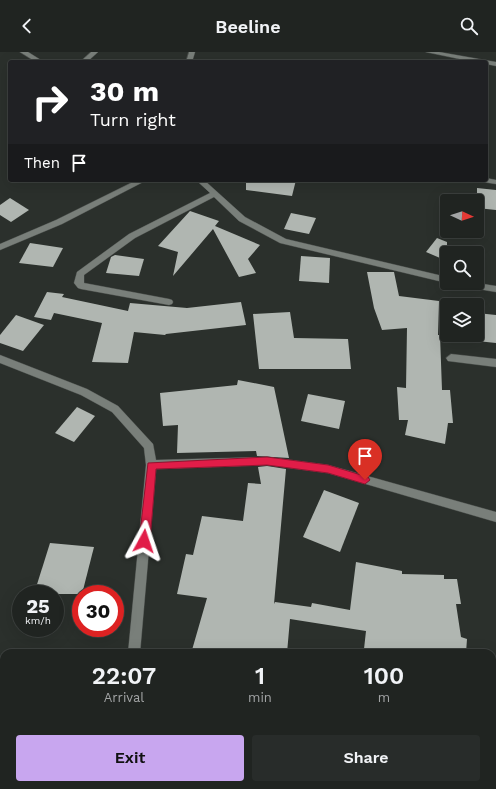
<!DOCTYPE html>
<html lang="en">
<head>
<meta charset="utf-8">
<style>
  body { margin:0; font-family:"Work Sans",sans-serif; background:#282c2a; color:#f1f3f6; height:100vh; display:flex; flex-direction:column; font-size:15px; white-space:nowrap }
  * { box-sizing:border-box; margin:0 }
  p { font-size:13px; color:#a2a4a5 }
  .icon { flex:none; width:22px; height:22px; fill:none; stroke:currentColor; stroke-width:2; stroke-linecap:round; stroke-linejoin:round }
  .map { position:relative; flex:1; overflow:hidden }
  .drawer { position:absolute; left:0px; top:597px; width:496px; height:140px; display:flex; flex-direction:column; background:#202421; border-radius:12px 12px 0 0; box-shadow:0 4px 16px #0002,0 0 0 1px #3d413f }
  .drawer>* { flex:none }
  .guide { position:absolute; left:8px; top:8px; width:480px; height:122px; border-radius:4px; box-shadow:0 4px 16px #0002,0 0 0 1px #3d413f; background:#202124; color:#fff; overflow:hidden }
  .needle { width:26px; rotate:93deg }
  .buttons { position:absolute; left:440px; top:142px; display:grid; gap:8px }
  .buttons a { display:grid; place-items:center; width:44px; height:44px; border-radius:4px; background:#202421; box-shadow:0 4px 16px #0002,0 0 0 1px #3d413f; font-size:20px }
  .speed { position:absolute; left:12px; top:533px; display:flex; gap:8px; font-size:20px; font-weight:700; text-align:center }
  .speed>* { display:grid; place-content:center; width:52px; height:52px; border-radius:50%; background:#202421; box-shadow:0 4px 16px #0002,0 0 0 1px #3d413f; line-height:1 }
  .speed small { font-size:10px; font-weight:400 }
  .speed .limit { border:6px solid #d22; background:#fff; color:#111 }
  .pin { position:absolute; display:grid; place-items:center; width:34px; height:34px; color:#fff; margin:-41px -17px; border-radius:50% 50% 50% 0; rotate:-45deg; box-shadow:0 0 4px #0007 }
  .pin .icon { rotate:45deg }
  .me { position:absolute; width:44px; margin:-22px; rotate:5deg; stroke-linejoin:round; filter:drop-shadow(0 0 3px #0008) }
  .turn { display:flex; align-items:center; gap:14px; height:84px; padding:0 16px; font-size:18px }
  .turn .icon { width:52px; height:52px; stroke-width:2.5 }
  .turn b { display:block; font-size:28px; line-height:34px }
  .then { display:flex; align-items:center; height:38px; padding:0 16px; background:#0003; gap:8px; font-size:15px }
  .eta { display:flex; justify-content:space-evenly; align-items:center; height:68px; text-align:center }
  .eta b { font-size:24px; font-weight:600; line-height:28px }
  .primary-button { display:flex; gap:8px; margin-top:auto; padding:8px 16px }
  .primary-button a { flex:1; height:46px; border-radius:4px; background:#c8a6ef; color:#111; font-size:16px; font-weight:600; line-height:46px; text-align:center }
  .primary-button a+a { background:#282c2a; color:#f1f3f6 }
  header { display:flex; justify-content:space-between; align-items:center; height:52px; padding:0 16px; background:#202421; font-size:18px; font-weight:600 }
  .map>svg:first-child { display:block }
</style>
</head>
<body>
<header><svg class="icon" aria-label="back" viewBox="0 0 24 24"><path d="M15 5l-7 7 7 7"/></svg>Beeline<svg class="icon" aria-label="search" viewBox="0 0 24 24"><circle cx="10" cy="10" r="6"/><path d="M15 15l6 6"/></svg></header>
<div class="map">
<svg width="496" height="737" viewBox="0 0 496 737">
  <rect width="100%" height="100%" fill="#2b302c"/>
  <!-- building -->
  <g fill="#b0b6b1">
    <path d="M246,128h50l-4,16 -46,-6z"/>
    <path d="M477,136l19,2v20l-19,-2z"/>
    <path d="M10,146l19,12 -18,12 -11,-7v-10z"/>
    <path d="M190,159l29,10 -4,5 45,19 -12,14 8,14 -17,4 -26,-48 -40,47 5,-24 -20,-6z"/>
    <path d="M291,161l25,5 -7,16 -25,-5z"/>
    <path d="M437,186l10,4v19l-21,-9z"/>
    <path d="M30,191l33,5 -10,19 -34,-4z"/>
    <path d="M115,203l29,4 -5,17 -33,-3 5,-16z"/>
    <path d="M301,204l29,2 -1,25 -30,-2z"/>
    <path d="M367,220h27l5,24 40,5 -1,34h2l2,55h8l3,33h-5l-3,21 -40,-9 3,-15h-9l-2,-33 9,1 1,-60 -25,2 -8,-22z"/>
    <path d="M47,240l17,2 -2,3 66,14 2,-8 57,5 54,-6 5,23 -80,9 -1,1 -31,-3 -6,31 -36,-1 10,-39 -48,-10 -3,7 -17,-3z"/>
    <path d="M290,260l4,26 54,1 3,30h-92l-6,-55z"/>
    <path d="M477,261l19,2v28l-19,-2z"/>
    <path d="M16,263l28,10 -21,26 -23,-8v-8z"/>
    <path d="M238,328l36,7 15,71 -32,-2 -1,-5 -79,2 1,-28 -15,1 -3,-33 77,-8z"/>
    <path d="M308,342l37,7 -6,28 -38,-8z"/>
    <path d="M77,355l18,9 -21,26 -19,-9z"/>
    <path d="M267,414l19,3 -12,135 1,-2 36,5 1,-4 38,7 6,-48 46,9v3l42,1v4h13l4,25h-5l5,33 6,2 -1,14h-81l-21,-4 2,-18 -76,-12 -3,34h-83l-12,-3 15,-52 -30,-4 9,-40 7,1 9,-39 41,5 5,-38 13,1 -3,-17z"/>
    <path d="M324,438l35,13 -19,49 -37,-15z"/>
    <path d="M50,491l44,4 -12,47h-48z"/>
  </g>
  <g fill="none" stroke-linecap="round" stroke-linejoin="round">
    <defs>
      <g id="minor">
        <path d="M20,0h8l16,10h-8z"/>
        <path d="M91,0h7l-11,10h-7z"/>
        <path d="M189,0h6l-3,10h-6z"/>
        <path d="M426,0h13l57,10v4l-10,-2v-2h-12z"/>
        <path d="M486,126l10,2v4l-13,-2 -1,-2h4z"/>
        <path d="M137,128h10l-85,44 -62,26v-6l56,-24z"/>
        <path d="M196,128h8l41,37 41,22 161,38v6l-167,-40 -41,-22 -25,-24 -79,41 -51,37v8l85,16 3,1 1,2 -1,2 -3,1 -88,-16 -3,-1 -4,-5 3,-11 52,-38 81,-41z"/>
        <path d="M456,231h21l19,3v6l-36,-6z"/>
        <path d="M451,302l45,5v8l-48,-6 -2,-3z"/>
        <path d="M0,303l87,34 31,17 35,38 3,16 111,-3 61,8 168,47v10l-168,-49 -61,-8 -111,4 -16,184h-12l18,-188 -2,-17 -32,-36 -31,-17 -81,-32z"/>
        <path d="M492,642l4,1v12l-4,-1z"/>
        <path d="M95,733h14l-2,4h-14z"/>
      </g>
    </defs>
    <!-- minor casing -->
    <use href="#minor" stroke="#494d4a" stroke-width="1"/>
    <!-- minor -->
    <use href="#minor" fill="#797f7a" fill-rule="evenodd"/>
  </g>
  <!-- route -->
  <path fill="#e11d48" stroke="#92132f" d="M267,405l61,8 40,12 2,3 -5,4 -37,-11 -61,-8 -111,4 -6,72 -2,3h-7l-2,-3 9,-78z"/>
</svg>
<div class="buttons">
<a><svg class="needle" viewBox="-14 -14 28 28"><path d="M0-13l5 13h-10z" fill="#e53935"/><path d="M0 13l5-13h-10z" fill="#a2a4a5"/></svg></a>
<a><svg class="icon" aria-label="search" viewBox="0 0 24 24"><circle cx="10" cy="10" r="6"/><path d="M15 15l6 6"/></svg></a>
<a><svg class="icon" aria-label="layers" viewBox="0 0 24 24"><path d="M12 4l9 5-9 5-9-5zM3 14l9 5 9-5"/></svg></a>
</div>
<div class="speed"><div>25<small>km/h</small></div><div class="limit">30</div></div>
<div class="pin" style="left:365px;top:428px;background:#d93025"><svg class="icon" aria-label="arrive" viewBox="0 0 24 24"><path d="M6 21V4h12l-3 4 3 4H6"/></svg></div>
<svg class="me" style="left:144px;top:489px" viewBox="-20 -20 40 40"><path d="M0-17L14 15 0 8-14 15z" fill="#e11d48" stroke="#fff" stroke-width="4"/></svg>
<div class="guide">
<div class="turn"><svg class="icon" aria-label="right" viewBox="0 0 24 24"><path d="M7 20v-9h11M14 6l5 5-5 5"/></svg><div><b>30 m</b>Turn right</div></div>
<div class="then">Then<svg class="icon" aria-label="arrive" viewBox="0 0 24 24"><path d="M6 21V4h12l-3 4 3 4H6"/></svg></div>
</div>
<section class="drawer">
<div class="eta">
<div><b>22:07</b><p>Arrival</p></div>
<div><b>1</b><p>min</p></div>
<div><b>100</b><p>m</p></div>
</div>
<div class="primary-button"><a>Exit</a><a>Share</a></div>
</section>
</div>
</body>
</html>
